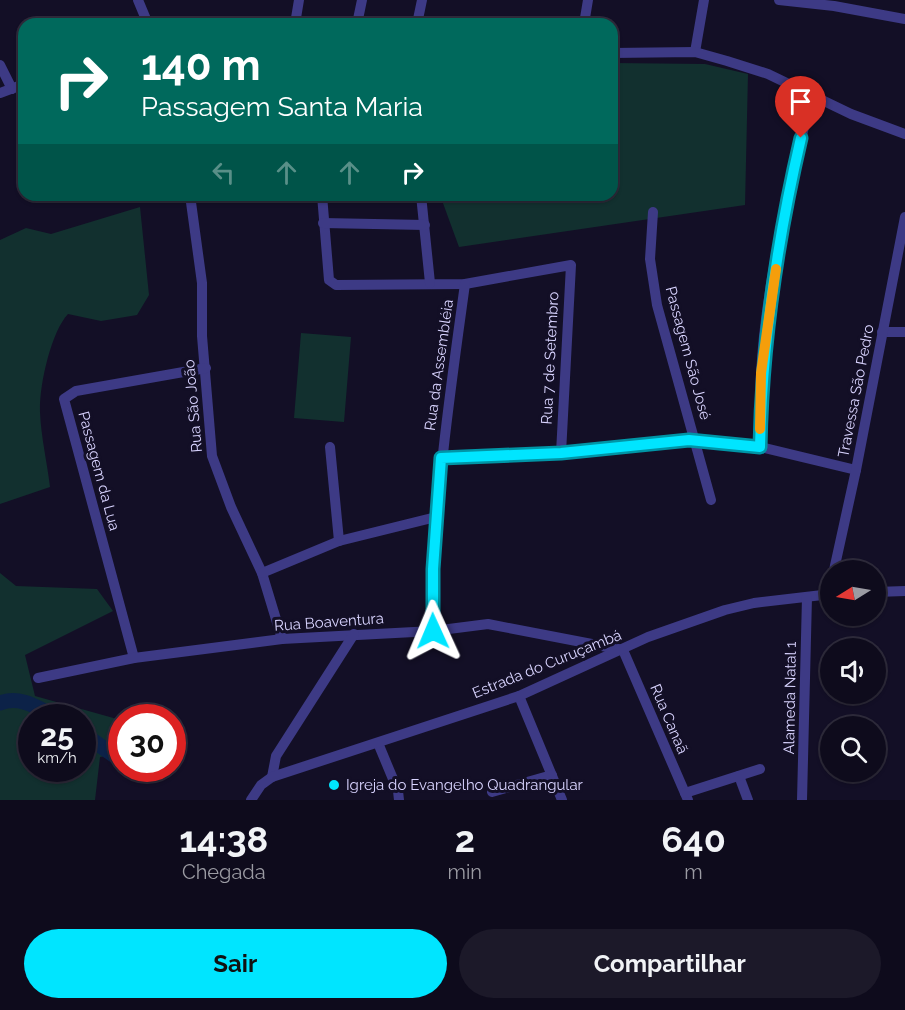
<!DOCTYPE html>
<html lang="pt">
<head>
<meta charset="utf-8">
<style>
  body { margin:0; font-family:Raleway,sans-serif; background:#1c1929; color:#f1f3f6; height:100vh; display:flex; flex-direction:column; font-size:22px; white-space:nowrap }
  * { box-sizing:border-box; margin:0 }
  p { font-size:20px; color:#9b9ba3 }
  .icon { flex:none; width:33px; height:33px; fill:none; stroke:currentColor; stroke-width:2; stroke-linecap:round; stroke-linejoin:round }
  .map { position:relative; height:800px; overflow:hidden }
  .side { display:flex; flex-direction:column; background:#0e0b1c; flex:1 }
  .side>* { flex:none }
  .hud { position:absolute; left:18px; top:18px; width:600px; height:183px; border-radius:18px; box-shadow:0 2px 4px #0004,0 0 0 2px #2e2b3b; background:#00695c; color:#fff; overflow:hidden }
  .needle { width:39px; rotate:259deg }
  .fabs { position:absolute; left:820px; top:560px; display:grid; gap:12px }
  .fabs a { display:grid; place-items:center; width:66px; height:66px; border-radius:50%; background:#0e0b1c; box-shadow:0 2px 4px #0004,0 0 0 2px #2e2b3b; font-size:30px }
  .speed { position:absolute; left:18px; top:704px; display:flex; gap:12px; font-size:30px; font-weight:700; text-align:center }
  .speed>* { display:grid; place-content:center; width:78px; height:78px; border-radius:50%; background:#0e0b1c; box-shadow:0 2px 4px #0004,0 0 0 2px #2e2b3b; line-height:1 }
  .speed small { font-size:15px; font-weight:400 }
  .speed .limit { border:9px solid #d22; background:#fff; color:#111 }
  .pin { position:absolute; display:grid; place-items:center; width:51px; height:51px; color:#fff; margin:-62px -26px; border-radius:50% 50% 50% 0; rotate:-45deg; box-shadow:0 0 6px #0007 }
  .pin .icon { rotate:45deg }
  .me { position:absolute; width:66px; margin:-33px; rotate:359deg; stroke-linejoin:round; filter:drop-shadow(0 0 4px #0008) }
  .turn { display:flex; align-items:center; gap:21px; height:126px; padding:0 24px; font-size:27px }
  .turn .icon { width:78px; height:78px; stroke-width:2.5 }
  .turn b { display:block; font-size:42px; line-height:51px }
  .lanes { display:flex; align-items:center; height:57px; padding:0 24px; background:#0003; justify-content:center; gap:30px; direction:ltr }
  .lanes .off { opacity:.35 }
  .eta { display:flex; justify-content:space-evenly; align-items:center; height:102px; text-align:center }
  .eta b { font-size:36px; font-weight:700; line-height:42px }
  .primary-button { display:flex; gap:12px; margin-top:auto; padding:12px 24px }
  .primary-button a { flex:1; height:69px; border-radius:36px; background:#00e5ff; color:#111; font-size:24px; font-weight:700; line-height:69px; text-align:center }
  .primary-button a+a { background:#1c1929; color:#f1f3f6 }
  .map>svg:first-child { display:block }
</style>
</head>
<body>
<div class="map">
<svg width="905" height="800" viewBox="0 0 905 800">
  <rect width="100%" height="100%" fill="#130f26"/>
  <!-- green -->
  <g fill="#12302f" fill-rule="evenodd">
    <path d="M612,63l93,1 43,10 -3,131 -286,42 -19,-52h172z"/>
    <path d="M140,207l9,88 -12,20 -36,6 -33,-7c-17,18 -29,72 -28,98 1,25 7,50 10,75l-50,17v-264l26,-12 25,6z"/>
    <path d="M301,333l50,4 -7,85 -50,-4z"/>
    <path d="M0,573l16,13 81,3 16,22 -88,44 10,41 82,23 4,35 -21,3 -5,43h-95zM32,717h50v51h-50z"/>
  </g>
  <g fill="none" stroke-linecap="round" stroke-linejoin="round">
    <!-- river -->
    <g stroke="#0c2248" stroke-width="15">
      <path d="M0,703c20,-8 38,5 56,14"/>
      <path d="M82,733l40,28"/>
    </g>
    <!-- minor -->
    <g stroke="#3d3a85" stroke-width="10">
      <path d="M138,0l10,24"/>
      <path d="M779,0l55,6 71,13"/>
      <path d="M417,22l18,2"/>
      <path d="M295,24l4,-24"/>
      <path d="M357,24l5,-24"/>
      <path d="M417,24l5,-24"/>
      <path d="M584,24l4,-24"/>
      <path d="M695,52l9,-52"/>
      <path d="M612,53l83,-1 32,9 41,13 83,40 54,20"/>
      <path d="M0,65l12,24"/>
      <path d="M0,93l24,-9"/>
      <path d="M190,195l12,88v53l10,120 19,51 31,66 20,66"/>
      <path d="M322,195l7,85 7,5 129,-1 106,-19 -10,188"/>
      <path d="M421,195l9,88"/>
      <path d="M653,212l-3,47 7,46 54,195"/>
      <path d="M323,223l102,2"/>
      <path d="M882,332h23"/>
      <path d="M330,447l9,94"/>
      <path d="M760,447c0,-24 0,-49 1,-73 5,-93 29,-189 51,-280"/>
      <path d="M441,458l120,-5 135,-13 64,7 96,23"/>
      <path d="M834,570l22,-100 49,-253"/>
      <path d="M262,573l77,-32 97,-24"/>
      <path d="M876,592l29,-1"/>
      <path d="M433,631c-1,-117 16,-231 32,-347"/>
      <path d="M134,658l-70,-259 12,-8 130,-23"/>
      <path d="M38,678l96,-20 148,-19 151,-8 55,-7 135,26 65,150"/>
      <path d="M519,696l43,104"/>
      <path d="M378,743l20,48 1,9"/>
      <path d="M739,776l9,24"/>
      <path d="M272,777l4,-21 78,-122"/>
      <path d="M492,792l60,-17"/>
      <path d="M685,793l75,-24"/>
      <path d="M251,800l10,-15 11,-8 247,-81 129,-59 77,-27 29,-7 77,-9"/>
      <path d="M802,800l5,-203"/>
    </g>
  </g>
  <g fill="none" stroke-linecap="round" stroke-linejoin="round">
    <defs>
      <path id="route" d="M433,631v-62l8,-111 120,-5 128,-13 71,7c2,-106 17,-206 41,-309"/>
    </defs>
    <!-- route casing -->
    <use href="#route" stroke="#0095a6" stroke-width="15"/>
    <!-- route -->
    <use href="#route" stroke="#00e5ff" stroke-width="10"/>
    <!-- slow -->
    <path stroke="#f59e0b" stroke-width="10" d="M760,429l1,-56 15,-104"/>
  </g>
  <!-- markers -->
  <circle fill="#00e5ff" stroke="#130f26" stroke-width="2" cx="334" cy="785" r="6"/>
  <g text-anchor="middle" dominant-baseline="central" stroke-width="6" stroke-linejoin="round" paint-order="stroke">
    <!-- street labels -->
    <g font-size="15" fill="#d9d4ff" stroke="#130f26">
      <text transform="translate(688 353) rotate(75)">Passagem São José</text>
      <text transform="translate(550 358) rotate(-87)">Rua 7 de Setembro</text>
      <text transform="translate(439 365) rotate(-82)">Rua da Assembléia</text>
      <text transform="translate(856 391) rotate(-79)">Travessa São Pedro</text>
      <text transform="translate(193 406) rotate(-95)">Rua São João</text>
      <text transform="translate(99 471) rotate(75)">Passagem da Lua</text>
      <text transform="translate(329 622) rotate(-4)">Rua Boaventura</text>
      <text transform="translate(547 664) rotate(-22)">Estrada do Curuçambá</text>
      <text transform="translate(790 698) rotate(-89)">Alameda Natal 1</text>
      <text transform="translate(669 719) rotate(67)">Rua Canaã</text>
    </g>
    <!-- poi labels -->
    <g font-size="15" fill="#d9d4ff" stroke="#130f26" text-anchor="start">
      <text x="346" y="785">Igreja do Evangelho Quadrangular</text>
    </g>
  </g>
</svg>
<div class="fabs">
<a><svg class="needle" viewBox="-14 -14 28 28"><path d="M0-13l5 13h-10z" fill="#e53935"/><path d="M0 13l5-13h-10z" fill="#9b9ba3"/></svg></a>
<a><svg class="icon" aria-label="sound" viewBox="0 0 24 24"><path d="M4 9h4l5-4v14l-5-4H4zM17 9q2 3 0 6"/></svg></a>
<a><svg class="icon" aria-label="search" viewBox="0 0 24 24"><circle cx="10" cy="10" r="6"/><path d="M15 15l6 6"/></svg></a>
</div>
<div class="speed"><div>25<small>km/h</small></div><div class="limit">30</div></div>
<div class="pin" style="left:801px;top:138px;background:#d93025"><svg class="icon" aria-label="arrive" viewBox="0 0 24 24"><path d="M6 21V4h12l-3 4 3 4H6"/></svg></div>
<svg class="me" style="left:433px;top:631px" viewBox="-20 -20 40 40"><path d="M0-17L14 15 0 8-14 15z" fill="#00e5ff" stroke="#fff" stroke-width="4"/></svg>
<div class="hud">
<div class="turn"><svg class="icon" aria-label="right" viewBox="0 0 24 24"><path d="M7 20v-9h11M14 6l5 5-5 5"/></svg><div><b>140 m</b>Passagem Santa Maria</div></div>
<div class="lanes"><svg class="icon off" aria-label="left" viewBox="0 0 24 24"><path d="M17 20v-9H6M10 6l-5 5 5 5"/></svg><svg class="icon off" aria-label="ahead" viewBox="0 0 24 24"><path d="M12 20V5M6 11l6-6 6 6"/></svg><svg class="icon off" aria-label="ahead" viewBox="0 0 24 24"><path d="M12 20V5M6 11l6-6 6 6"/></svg><svg class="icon" aria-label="right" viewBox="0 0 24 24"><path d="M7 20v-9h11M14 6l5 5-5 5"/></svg></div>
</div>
</div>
<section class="side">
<div class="eta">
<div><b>14:38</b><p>Chegada</p></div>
<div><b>2</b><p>min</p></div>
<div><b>640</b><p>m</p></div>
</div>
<div class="primary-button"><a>Sair</a><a>Compartilhar</a></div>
</section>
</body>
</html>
